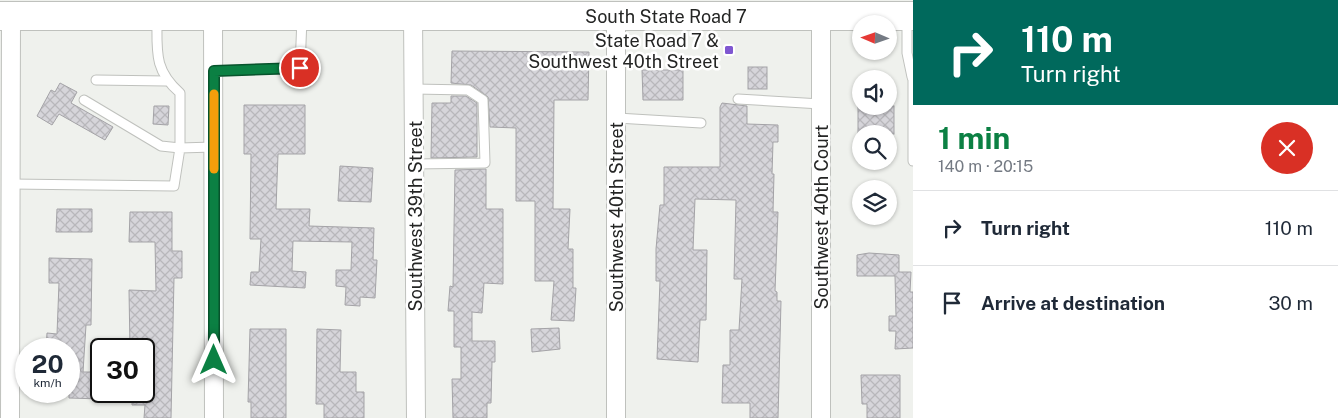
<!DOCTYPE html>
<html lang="en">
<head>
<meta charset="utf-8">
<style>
  body { margin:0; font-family:"Public Sans",sans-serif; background:#f6f6f7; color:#1f2937; height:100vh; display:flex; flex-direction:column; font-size:19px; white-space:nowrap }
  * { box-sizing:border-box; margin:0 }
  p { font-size:16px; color:#747a83 }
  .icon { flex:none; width:28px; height:28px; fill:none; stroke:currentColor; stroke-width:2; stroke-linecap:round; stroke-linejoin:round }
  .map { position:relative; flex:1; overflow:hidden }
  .side { display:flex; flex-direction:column; background:#fff; width:425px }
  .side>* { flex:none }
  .top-card { background:#00695c; color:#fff; overflow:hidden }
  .needle { width:32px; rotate:272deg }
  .tools { position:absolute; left:852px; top:15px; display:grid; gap:10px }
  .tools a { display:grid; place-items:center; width:45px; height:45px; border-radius:50%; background:#fff; box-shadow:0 1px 4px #0004; font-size:25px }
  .speed { position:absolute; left:15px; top:338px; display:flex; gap:10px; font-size:25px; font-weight:700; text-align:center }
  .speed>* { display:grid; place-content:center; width:65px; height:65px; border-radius:50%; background:#fff; box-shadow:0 1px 4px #0004; line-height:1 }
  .speed small { font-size:12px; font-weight:400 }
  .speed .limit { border:2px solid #111; border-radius:8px; background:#fff; color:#111 }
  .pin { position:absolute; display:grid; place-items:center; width:42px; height:42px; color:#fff; margin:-21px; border:2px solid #fff; border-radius:50%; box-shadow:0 1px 5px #0007 }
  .me { position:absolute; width:55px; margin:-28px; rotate:0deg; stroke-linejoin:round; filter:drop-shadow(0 0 4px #0008) }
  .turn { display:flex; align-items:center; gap:18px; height:105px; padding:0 25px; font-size:22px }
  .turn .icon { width:65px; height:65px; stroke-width:2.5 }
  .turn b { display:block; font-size:35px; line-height:42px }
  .round { display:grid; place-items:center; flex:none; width:52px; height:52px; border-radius:26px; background:#f6f6f7 }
  .head { display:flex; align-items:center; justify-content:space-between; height:85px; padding:0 25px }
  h1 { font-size:30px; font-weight:700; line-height:38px; color:#0b8043 }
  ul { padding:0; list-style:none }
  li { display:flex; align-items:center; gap:15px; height:75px; padding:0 25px; border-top:1px solid #e0e1e3 }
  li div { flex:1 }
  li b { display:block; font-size:19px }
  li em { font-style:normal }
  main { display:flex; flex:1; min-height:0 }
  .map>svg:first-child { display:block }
</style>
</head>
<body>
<main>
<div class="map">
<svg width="913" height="418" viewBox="0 0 913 418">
  <defs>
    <pattern id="building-cross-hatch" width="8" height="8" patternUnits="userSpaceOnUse" patternTransform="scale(1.25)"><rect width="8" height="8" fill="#d6d5da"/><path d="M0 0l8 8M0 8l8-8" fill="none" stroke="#b8b7bb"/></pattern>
  </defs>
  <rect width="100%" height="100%" fill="#eff1ed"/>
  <!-- building -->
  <g fill="url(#building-cross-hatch)" stroke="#a4a3a7">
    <path d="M452,51l137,1 -1,48h-34l-1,109h17l-2,40h5v39h3l-2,33 -23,-1 3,-39h-19v-80h-19v-73l-26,-1 -2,-30 -17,-12 -20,-2z"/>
    <rect x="748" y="67" width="19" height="22"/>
    <path d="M642,70h41v30h-40z"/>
    <path d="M60,83l17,9 -6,11 42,24 -8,13 -46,-26 -7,11 -15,-9 14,-26 4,2z"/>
    <path d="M451,96h15l11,7v54l-46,1 1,-55h19z"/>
    <path d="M722,103l25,3v18l31,1v17h-5l-1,32h2l-1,38h5l-3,79 2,1v9h4l-3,117h-28v-15h-28l1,-38h7v-35h9l3,-51h-8l2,-79 -41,-1 -2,51h14l-1,70h-6l-2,42 -41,-3 3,-78h-4v-32l4,-44h4v-38h56v-60z"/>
    <path d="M244,105h61v49h-27l-2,55h34l-1,17 65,2 -1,32h4l-2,38 -15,-1v9l-15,-1 1,-18 -10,-1v-16h15l1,-28 -59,-1 -1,30 14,1 -1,16 -55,-3 1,-13h8l2,-33h-11l1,-85h-7z"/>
    <path d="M154,106h15l-1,19 -15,-1z"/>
    <rect x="858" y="106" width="36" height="28"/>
    <path d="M340,166l33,2 -2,34 -33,-1z"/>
    <path d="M486,169v40h17v75l-19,-1 -2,30 -10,-1v29h23v21h-3l-1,41h-4v15h-34l-1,-39h9v-32h-7v-36h-6l2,-25 3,1 2,-117z"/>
    <path d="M57,209h35v23h-36z"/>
    <path d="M130,212h42v39h10v27h-8l-3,140h-27l1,-13h-13v-14h12v-42h-14l-1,-59 27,1 -1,-49h-26z"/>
    <path d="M869,253l30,2v17h12l-1,20h3v56l-18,1 1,-18h-7v-15h7l-1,-40h-38v-21z"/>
    <path d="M49,258l43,1 -1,66h-5l-3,47h18v27l-32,-1v-49h-23l1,-16 10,1 2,-51h-10z"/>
    <path d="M559,328l1,21 -28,3 -1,-23z"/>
    <path d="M250,329h36v89h-35v-16h-3z"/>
    <path d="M317,329l24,1 -1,42h16v20h8v26h-40v-14h-8z"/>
    <path d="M861,375h39v43h-33v-14h-5z"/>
  </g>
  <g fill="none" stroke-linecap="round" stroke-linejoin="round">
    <defs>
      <g id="service">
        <path d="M907,19v34l5,24"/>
        <path d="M213,71l87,-3 2,-50"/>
        <path d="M913,77v84"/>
        <path d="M96,80l70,1"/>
        <path d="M414,89l54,1 15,10 2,63 -71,1"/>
        <path d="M738,99l83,5"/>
        <path d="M84,100l77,46 19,2v-55c-26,-23 -23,-41 -23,-73"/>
        <path d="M617,118l84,5"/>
        <path d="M11,184l163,2 6,-38 33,-1"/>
      </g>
      <g id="minor">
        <path d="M413,14l3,404"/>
        <path d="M213,15l1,403"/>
        <path d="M821,16v402"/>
        <path d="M10,418l1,-402"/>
        <path d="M616,418v-403"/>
      </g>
      <g id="primary">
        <path id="s1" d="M0,16h913"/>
      </g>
    </defs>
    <!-- service casing -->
    <use href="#service" stroke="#bfc1bd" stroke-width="11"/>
    <!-- minor casing -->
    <use href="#minor" stroke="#bfc1bd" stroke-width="20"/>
    <!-- primary casing -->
    <use href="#primary" stroke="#bfc1bd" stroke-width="30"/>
    <!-- service -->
    <use href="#service" stroke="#fff" stroke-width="9"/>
    <!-- minor -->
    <use href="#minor" stroke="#fff" stroke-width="18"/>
    <!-- primary -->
    <use href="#primary" stroke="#fff" stroke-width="28"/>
  </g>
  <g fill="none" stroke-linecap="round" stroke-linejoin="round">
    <defs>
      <path id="route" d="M214,360v-289l86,-3"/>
    </defs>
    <!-- route casing -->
    <use href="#route" stroke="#07532c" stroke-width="12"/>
    <!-- route -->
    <use href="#route" stroke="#0b8043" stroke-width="9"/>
    <!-- slow -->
    <path stroke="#f59e0b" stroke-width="9" d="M214,94v75"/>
  </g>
  <!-- markers -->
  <rect fill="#7f57d1" stroke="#fff" stroke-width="2" x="724" y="45" width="10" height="10" rx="2.5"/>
  <g text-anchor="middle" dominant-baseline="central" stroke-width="5" stroke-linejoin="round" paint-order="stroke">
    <!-- street labels -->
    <g font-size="18" fill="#242524" stroke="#fff">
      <text stroke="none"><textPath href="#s1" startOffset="666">South State Road 7</textPath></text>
      <text transform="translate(415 216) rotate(-90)">Southwest 39th Street</text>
      <text transform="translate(616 217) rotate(-90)">Southwest 40th Street</text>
      <text transform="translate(821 217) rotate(-90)">Southwest 40th Court</text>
    </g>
    <!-- poi labels -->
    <g font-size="18" fill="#242524" stroke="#fff" text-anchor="end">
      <text x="719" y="40">State Road 7 &amp;<tspan x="719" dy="21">Southwest 40th Street</tspan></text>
    </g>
  </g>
</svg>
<div class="tools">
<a><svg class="needle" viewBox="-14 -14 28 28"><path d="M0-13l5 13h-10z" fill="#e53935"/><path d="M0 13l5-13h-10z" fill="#747a83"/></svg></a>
<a><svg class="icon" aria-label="sound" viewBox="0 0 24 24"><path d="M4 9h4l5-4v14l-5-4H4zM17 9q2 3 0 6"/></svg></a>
<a><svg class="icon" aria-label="search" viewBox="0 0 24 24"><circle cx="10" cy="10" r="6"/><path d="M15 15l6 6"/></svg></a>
<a><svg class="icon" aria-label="layers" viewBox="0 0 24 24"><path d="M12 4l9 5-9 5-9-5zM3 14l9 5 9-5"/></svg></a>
</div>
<div class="speed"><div>20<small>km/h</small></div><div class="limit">30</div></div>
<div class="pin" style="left:300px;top:68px;background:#d93025"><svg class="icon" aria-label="arrive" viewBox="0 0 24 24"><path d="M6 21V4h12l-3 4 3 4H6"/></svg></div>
<svg class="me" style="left:214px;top:360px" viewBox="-20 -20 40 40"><path d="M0-17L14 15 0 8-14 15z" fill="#0b8043" stroke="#fff" stroke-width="4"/></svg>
</div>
<section class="side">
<div class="top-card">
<div class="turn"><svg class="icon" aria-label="right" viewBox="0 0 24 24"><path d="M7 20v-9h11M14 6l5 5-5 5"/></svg><div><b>110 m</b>Turn right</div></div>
</div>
<div class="head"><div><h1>1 min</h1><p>140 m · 20:15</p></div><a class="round" style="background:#d93025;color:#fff"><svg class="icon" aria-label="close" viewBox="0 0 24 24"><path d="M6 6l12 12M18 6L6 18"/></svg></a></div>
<ul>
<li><svg class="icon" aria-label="right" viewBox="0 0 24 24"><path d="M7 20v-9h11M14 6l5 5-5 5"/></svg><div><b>Turn right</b></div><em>110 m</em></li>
<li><svg class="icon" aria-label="arrive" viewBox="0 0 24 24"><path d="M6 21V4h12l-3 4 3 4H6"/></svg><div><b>Arrive at destination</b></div><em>30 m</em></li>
</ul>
</section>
</main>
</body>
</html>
